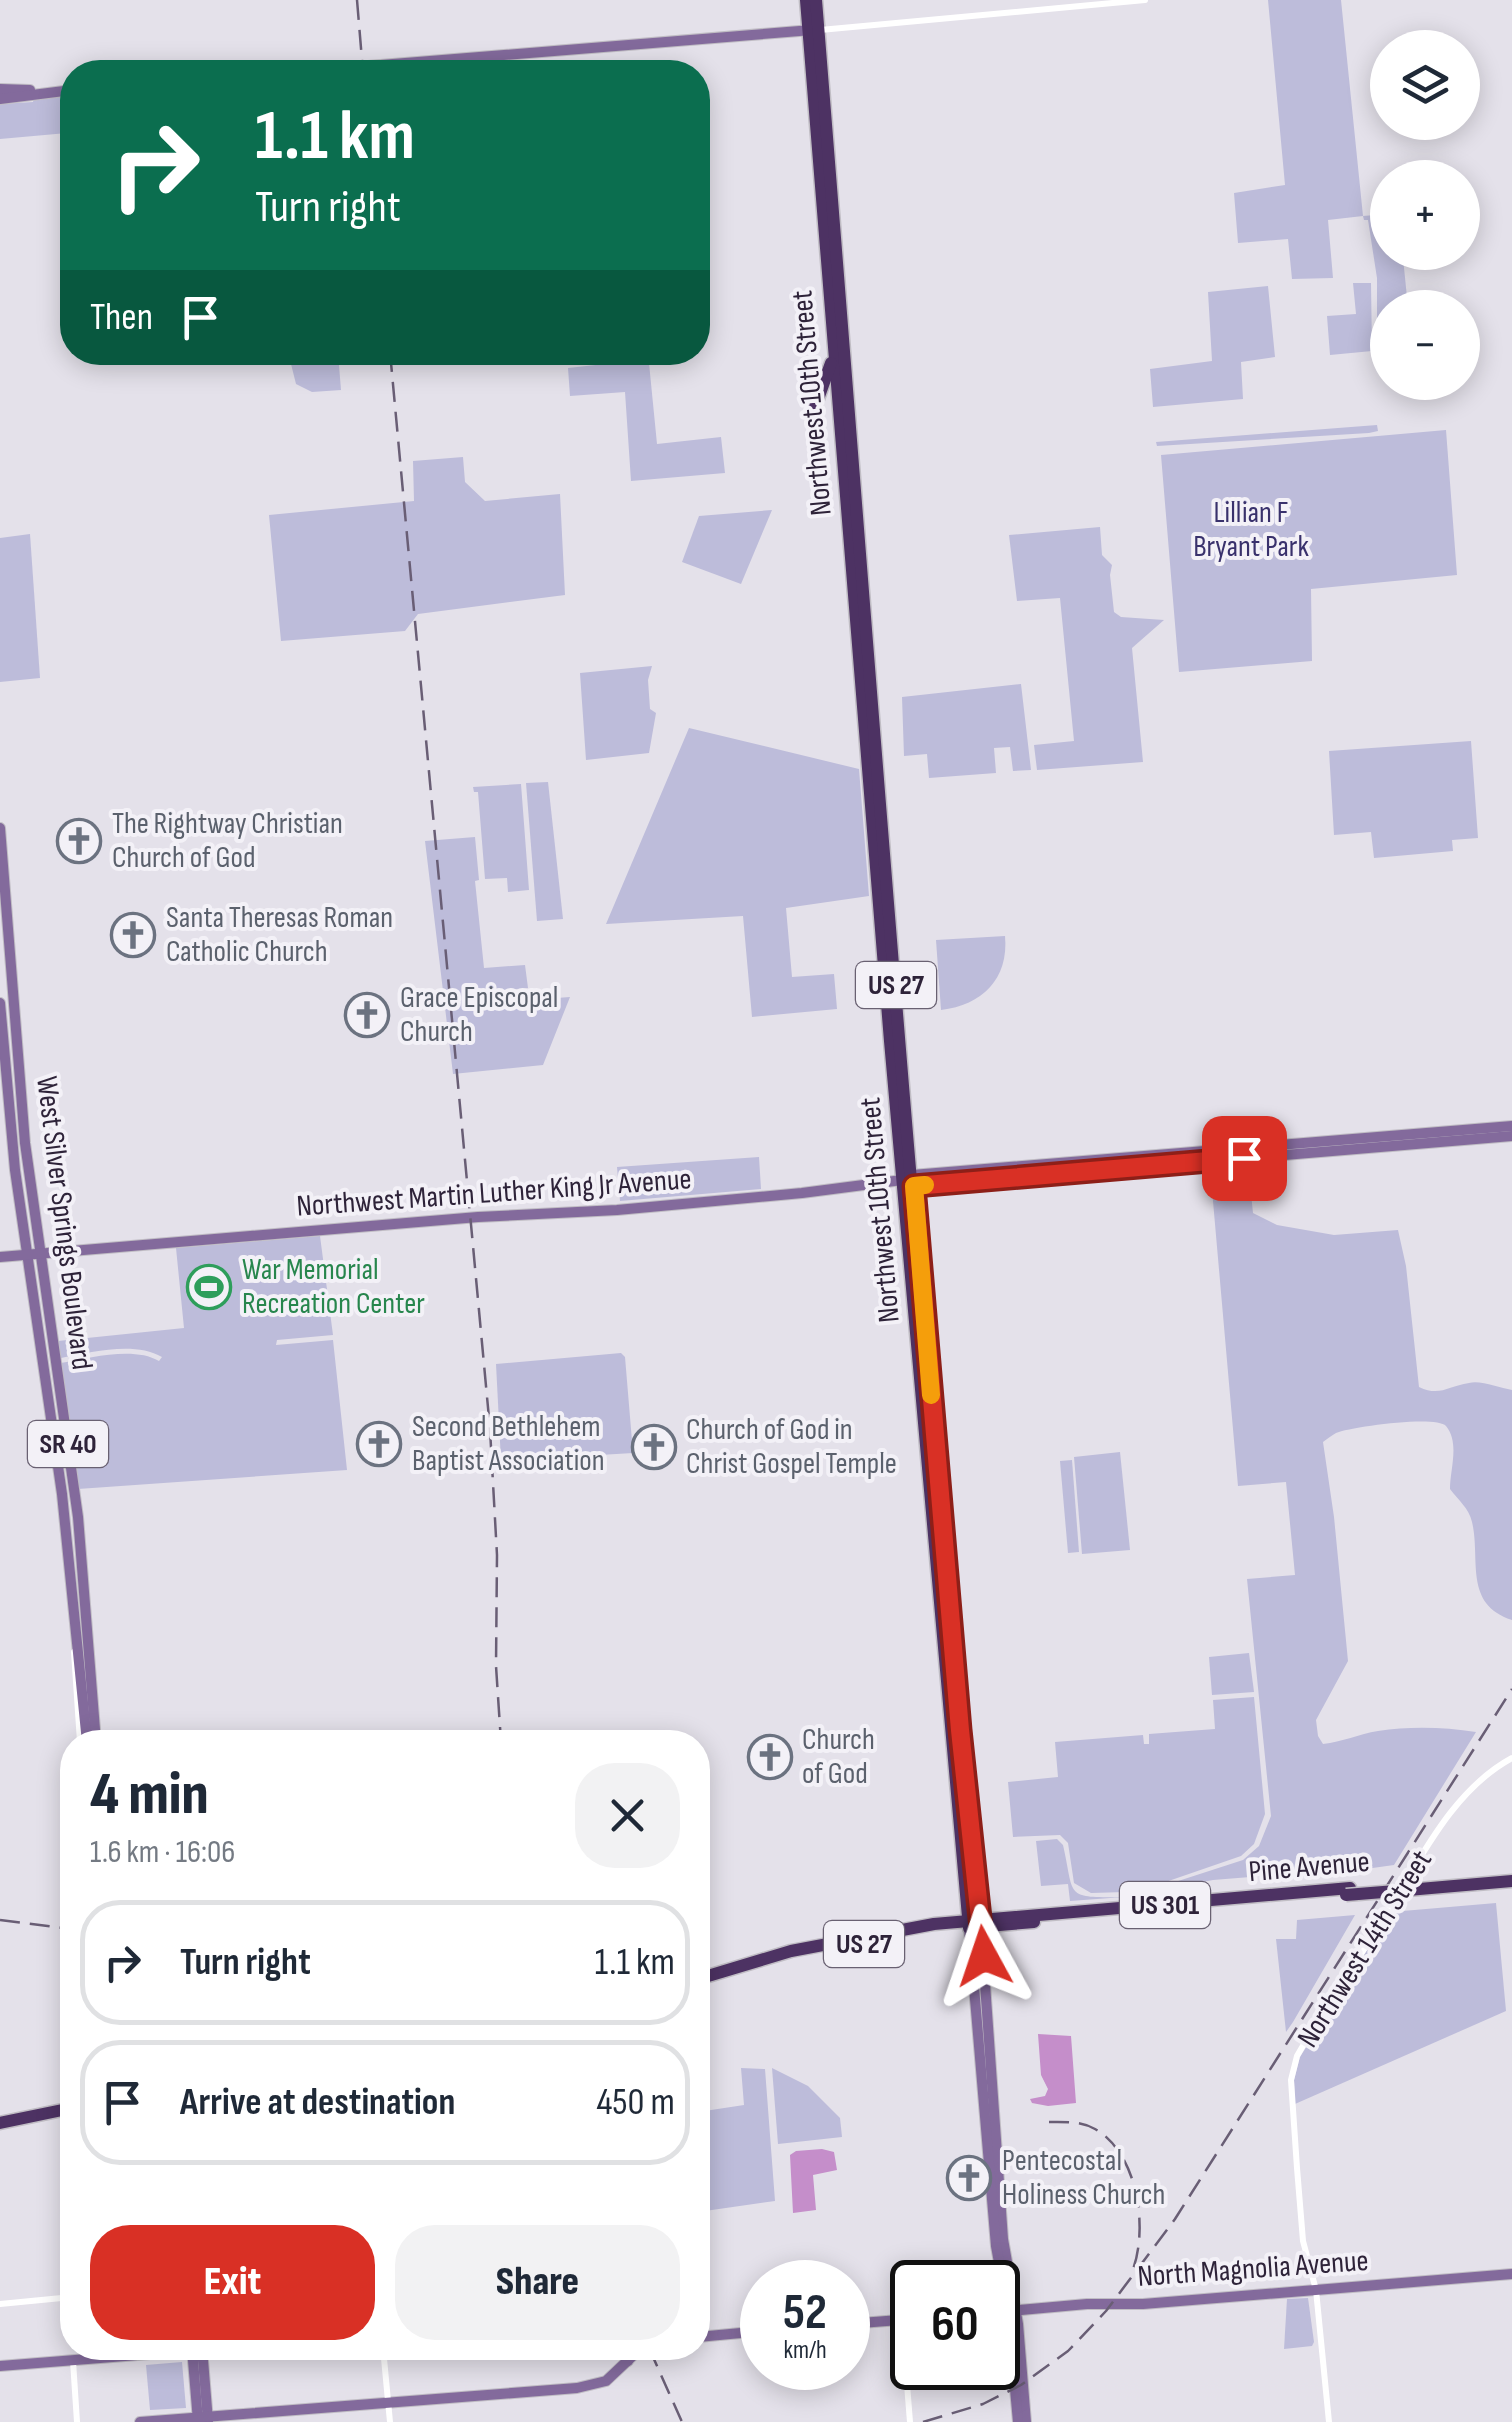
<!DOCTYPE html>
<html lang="en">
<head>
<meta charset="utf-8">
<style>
  body { margin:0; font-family:"Sofia Sans Condensed",sans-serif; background:#f2f2f3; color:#1f2937; height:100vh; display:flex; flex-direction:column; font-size:38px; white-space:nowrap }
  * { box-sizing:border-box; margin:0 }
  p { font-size:32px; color:#747a83 }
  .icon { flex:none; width:55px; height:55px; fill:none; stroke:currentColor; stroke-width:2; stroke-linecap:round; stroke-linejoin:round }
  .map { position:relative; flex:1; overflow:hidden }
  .side { position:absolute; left:60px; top:1730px; width:650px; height:630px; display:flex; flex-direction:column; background:#fff; border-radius:40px; box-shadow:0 5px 25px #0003 }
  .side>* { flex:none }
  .top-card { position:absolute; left:60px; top:60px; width:650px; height:305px; border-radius:40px; box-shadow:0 5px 25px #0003; background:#0b6e4f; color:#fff; overflow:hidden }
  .tools { position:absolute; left:1370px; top:30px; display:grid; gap:20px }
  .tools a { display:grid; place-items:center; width:110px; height:110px; border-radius:50%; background:#fff; box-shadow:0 5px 25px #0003; font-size:50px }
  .speed { position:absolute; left:740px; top:2260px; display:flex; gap:20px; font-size:50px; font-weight:700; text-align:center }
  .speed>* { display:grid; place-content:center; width:130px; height:130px; border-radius:50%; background:#fff; box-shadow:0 5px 25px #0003; line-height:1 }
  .speed small { font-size:25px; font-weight:400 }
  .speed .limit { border:5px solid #111; border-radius:15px; background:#fff; color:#111 }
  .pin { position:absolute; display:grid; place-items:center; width:85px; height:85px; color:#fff; margin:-42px; border-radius:20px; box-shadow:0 5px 15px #0006 }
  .me { position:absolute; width:110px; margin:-55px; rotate:355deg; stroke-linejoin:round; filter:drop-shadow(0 0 8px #0008) }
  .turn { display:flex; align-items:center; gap:35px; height:210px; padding:0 30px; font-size:45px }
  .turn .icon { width:130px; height:130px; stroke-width:2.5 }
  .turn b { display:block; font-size:70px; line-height:85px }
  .then { display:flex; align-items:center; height:95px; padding:0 30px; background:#0003; gap:20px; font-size:38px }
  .round { display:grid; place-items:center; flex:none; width:105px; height:105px; border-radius:40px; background:#f2f2f3 }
  .overview { display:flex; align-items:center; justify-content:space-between; height:170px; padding:0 30px }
  h1 { font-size:60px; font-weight:800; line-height:75px }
  .cta { display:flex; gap:20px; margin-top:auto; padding:20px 30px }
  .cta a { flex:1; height:115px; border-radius:40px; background:#d93025; color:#fff; font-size:40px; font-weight:800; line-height:115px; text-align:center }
  .cta a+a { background:#f2f2f3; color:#1f2937 }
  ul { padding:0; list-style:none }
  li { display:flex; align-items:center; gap:30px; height:125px; margin:0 20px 15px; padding:0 10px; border:5px solid #e0e1e3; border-radius:40px }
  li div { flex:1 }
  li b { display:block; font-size:38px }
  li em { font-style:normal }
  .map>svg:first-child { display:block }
</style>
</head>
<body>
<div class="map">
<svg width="1512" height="2422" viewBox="0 0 1512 2422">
  <rect width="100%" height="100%" fill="#e4e1ea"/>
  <!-- green -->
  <g fill="#bdbcda">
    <path d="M1268,0h73l22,216 24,-2 1,38 49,1 -34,5 5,49 -20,1 -1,42 -10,1v-73l-9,-58h-4l-1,-4 -35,4 5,58 -41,1 -4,-40 -50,4 -4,-50 51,-8z"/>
    <path d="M64,93l3,40 -67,6v-35l33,-2 1,-6z"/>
    <path d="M1353,283h18l1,68 -42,4 -3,-39 29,-2z"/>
    <path d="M1268,286l7,71 -34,5 2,37 -90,8 -3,-38 62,-8 -4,-69z"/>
    <path d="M293,353h45l3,37 -29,2 -16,-8 -6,-24z"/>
    <path d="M623,353h25l9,91 64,-7 4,36 -94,8 -6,-89 -55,4 -2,-28 55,-6z"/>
    <path d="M1377,425l1,6 -9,2 -212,13 -1,-4z"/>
    <path d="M1446,430l11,145 -146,14 1,72 -133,11 -18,-217z"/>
    <path d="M463,457l2,25 20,19 75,-7 5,101 -147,19 -13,17 -124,10 -12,-126 145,-14 -1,-40z"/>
    <path d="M772,510l-31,74 -59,-22 17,-46z"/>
    <path d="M1100,527l2,28 10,10 -2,10 4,37 7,5 43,3 -32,28 11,114 -106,8 -3,-25 40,-4 -14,-143 -43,3 -8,-66z"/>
    <path d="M30,534l10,144 -40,4v-144z"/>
    <path d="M652,666l-4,14 2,29 6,4 -7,40 -63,7 -6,-87z"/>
    <path d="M1021,684l10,86 -18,1 -3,-24 -16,1 2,25 -67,5 -2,-24 -23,2 -2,-59z"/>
    <path d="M689,728l170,41 10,127 -83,12 6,69 42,-3 3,35 -85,8 -9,-101 -137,8z"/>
    <path d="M1471,741l7,97 -26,2 1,11 -79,7 -3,-26 -37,3 -5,-84z"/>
    <path d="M548,782l15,137 -26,2 -11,-138z"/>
    <path d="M521,784l8,106 -21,2 -1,-14 -22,1 -7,-87h-4l-1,-5z"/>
    <path d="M475,837l4,43 -4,1 9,87 41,-3 3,23 -49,4v5l49,-4 2,7 40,-3 -27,68 -90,9 -28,-233z"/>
    <path d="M1005,936c4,43 -23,69 -64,74l-5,-70z"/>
    <path d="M759,1157l2,32 -141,12 -3,-34z"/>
    <path d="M1248,1164l5,49 24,12 57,10 64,-5 8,36 13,121c21,10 29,-1 50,-4 12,-3 30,5 43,7v230c-49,-16 -31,-61 -40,-98 -3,-14 -14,-22 -22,-33 0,-20 10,-46 -4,-63 -10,-11 -96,1 -110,7 -5,3 -9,6 -13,9l11,75 14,144 -32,59 2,16 5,8c19,-2 36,-10 55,-13 32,-5 66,-4 98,1l-82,133 -86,12 -32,-2 -63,5 -78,15 108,-35 16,-14 12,-30 -24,-237 48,-4 -9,-93 -48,4 -28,-319z"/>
    <path d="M320,1236l13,99 -56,5 -1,5 57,-5 14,130 -269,19 -17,-126c28,-5 73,-17 98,-2l3,-4c-27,-16 -71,-5 -101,1l-3,-17 126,-13 -8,-80z"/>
    <path d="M621,1353l4,4 8,96 -132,8 -5,-97z"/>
    <path d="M1120,1452l10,98 -48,4 -8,-97z"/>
    <path d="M1072,1460l7,92 -11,1 -8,-92z"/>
    <path d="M1249,1653l5,39 -42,3 -3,-38z"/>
    <path d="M1254,1697l11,117 -11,30 -13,12 -87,30 -29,6 -34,1 -17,-10 -6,-40 -8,-8 -47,2 -5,-55 50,-5 -3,-35 88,-7 1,9h5v-10l66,-5 -2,-29z"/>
    <path d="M1057,1839l6,6c12,52 0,53 61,52l-54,4 -2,-17 -27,2 -5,-45z"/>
    <path d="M1496,1903l10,108 -211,93 -1,-24 6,-23 91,-145z"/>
    <path d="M1355,1915l-62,107 -7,10 -10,-93h20l1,-19z"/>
    <path d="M741,2068l24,1 10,132 -77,11v-100l46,-7z"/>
    <path d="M772,2068l36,18 32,32 2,19 -64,7z"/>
    <path d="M1308,2298l6,44 -2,4 -28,3 3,-50z"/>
    <path d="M182,2362l4,46 -36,2 -4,-45z"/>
  </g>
  <!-- water -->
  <g fill="#c58eca">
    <path d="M1038,2034l33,2 5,67 -28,3 -16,-3 -2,-4 15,-3 3,-7 -7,-14z"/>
    <path d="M822,2149l12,3 3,18 -24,5 3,35 -23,3 -3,-58 6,-4z"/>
  </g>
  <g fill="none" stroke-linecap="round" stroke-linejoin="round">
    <defs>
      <g id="major">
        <path d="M294,72l518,-42"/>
        <path d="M0,89l30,1"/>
        <path d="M0,99l72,-9"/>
        <path d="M0,828l25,315 53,374 18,225"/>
        <path d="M0,1003l15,167 47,324 25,248"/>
        <path d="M908,1183l6,3 598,-50"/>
        <path d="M0,1257l478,-40 139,-7 185,-17 100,-13 10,-5 600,-49"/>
        <path d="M981,1927l22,312 15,85 8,98"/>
        <path d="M969,1928l27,318 12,65 10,111"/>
        <path d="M998,2312l89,-8h56l369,-30"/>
        <path d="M848,2324l64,-5"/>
        <path d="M698,2337l64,-6"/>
        <path d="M192,2348l6,73"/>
        <path d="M202,2348l6,73"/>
        <path d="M622,2348l6,13"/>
        <path d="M0,2366l225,-18"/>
        <path d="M140,2422l437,-34 29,-7 35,-33"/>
      </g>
      <g id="highway">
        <path d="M806,0l84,1041 79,887"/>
        <path d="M816,0c52,642 98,1286 165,1927"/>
        <path d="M814,410l17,-47"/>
        <path d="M1408,1890l104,-9"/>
        <path d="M975,1927l59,-5"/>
        <path d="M698,1979l93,-28 143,-27 416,-36"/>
        <path d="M0,2123l72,-15"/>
      </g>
    </defs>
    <!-- major casing -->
    <use href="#major" stroke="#c0bdc4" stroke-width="12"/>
    <!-- highway casing -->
    <use href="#highway" stroke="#c0bdc4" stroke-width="15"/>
    <!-- minor -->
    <g stroke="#fff" stroke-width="6">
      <path d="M820,30l325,-30"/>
      <path d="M74,1652l6,90"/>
      <path d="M0,2304l72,-7"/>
      <path d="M902,2321l8,101"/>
      <path d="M383,2348l7,74"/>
      <path d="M73,2361l4,61"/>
      <path d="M1329,2422l-13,-132 -13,-49 -6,-73 -6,-88 6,-24c27,-47 58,-91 86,-137 36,-57 68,-128 129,-161"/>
    </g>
    <!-- major -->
    <use href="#major" stroke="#836a9c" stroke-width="10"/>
    <!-- highway -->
    <use href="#highway" stroke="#4d3263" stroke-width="12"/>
    <!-- rail -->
    <g stroke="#695e75" stroke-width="2.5" stroke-dasharray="20 10" stroke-linecap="butt">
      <path d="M357,0l6,72"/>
      <path d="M390,352l100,1077 7,126 -1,111 5,76"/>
      <path d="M0,1920l72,9"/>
      <path d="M698,2068h3"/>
      <path d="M1049,2122c16,0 32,-1 46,7 43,24 54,100 37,143"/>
      <path d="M649,2348l33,74"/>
      <path d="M923,2422l60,-18 38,-19 47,-34 38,-40 69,-92 337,-530"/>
    </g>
    <defs>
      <path id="highway-bridge" d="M1346,1895l62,-5"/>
    </defs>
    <!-- highway-bridge casing -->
    <use href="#highway-bridge" stroke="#c0bdc4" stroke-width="15" stroke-linecap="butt"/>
    <!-- highway-bridge -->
    <use href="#highway-bridge" stroke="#4d3263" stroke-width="12"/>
  </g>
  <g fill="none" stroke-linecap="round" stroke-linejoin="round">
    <defs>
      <path id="route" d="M984,1956l-24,-226 -46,-544 330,-28"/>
    </defs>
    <!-- route casing -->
    <use href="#route" stroke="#8d1f18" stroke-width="25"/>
    <!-- route -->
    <use href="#route" stroke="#d93025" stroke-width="18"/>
    <!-- slow -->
    <path stroke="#f59e0b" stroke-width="18" d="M925,1185l-11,1 17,209"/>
  </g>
  <!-- icons -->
  <defs>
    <symbol id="church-ring" viewBox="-11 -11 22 22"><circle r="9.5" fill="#f3f1f7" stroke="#6b7280" stroke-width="1.5"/><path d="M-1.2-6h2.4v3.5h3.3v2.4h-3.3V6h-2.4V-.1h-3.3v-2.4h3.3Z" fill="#6b7280"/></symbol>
    <symbol id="stadium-ring" viewBox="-11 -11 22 22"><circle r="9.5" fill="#f3f1f7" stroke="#2e9e5b" stroke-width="1.5"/><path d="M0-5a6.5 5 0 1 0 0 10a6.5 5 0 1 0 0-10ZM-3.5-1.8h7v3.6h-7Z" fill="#2e9e5b"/></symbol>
  </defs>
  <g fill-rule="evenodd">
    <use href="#church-ring" x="54" y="816" width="50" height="50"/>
    <use href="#church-ring" x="108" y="910" width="50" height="50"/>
    <use href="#church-ring" x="342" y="990" width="50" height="50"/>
    <use href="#stadium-ring" x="184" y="1262" width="50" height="50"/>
    <use href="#church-ring" x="354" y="1419" width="50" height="50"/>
    <use href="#church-ring" x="629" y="1422" width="50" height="50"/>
    <use href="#church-ring" x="745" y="1732" width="50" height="50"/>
    <use href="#church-ring" x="944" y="2153" width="50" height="50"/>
  </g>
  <g text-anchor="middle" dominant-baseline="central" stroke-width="8" stroke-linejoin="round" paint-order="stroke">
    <!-- shield labels -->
    <g fill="#f3f1f7" stroke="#696172" stroke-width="2.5">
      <rect x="856" y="962" width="80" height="46" rx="8"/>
      <rect x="28" y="1421" width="80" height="46" rx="8"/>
      <rect x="1120" y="1882" width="90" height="46" rx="8"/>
      <rect x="824" y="1921" width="80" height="46" rx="8"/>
    </g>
    <g font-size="28" font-weight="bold" fill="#2e2339">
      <text x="896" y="985">US 27</text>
      <text x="68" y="1444">SR 40</text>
      <text x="1165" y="1905">US 301</text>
      <text x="864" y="1944">US 27</text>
    </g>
    <!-- street labels -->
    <g font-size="30" fill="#2e2339" stroke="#f3f1f7">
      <text transform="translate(812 403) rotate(-95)">Northwest 10th Street</text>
      <text transform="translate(494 1193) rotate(-4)">Northwest Martin Luther King Jr Avenue</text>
      <text transform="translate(880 1210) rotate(-95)">Northwest 10th Street</text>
      <text transform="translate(64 1223) rotate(83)">West Silver Springs Boulevard</text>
      <text transform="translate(1309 1867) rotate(-5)">Pine Avenue</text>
      <text transform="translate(1365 1949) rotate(-58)">Northwest 14th Street</text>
      <text transform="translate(1253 2269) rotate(-4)">North Magnolia Avenue</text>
    </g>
    <!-- park labels -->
    <g font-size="30" fill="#39316c" stroke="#f3f1f7">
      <text x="1251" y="513">Lillian F<tspan x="1251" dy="34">Bryant Park</tspan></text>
    </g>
    <!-- worship labels -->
    <g font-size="30" fill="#5b616d" stroke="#f3f1f7" text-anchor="start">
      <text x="112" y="824">The Rightway Christian<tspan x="112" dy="34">Church of God</tspan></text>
      <text x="166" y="918">Santa Theresas Roman<tspan x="166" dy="34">Catholic Church</tspan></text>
      <text x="400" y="998">Grace Episcopal<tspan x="400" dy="34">Church</tspan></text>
      <text x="412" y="1427">Second Bethlehem<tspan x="412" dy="34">Baptist Association</tspan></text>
      <text x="686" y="1430">Church of God in<tspan x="686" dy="34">Christ Gospel Temple</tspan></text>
      <text x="802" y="1740">Church<tspan x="802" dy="34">of God</tspan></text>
      <text x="1002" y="2161">Pentecostal<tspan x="1002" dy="34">Holiness Church</tspan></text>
    </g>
    <!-- leisure labels -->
    <g font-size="30" fill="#27864d" stroke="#f3f1f7" text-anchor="start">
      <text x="242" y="1270">War Memorial<tspan x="242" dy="34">Recreation Center</tspan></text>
    </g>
  </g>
</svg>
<div class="tools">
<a><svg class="icon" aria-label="layers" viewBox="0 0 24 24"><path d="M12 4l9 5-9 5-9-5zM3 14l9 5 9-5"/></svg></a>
<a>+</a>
<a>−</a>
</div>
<div class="speed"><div>52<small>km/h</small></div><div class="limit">60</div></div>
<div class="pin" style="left:1244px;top:1158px;background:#d93025"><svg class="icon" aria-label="arrive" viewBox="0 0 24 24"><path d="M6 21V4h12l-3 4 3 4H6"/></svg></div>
<svg class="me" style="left:984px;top:1956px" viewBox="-20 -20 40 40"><path d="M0-17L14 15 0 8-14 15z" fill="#d93025" stroke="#fff" stroke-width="4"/></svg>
<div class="top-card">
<div class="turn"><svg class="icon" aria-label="right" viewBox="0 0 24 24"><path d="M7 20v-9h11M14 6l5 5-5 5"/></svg><div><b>1.1 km</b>Turn right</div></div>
<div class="then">Then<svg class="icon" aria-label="arrive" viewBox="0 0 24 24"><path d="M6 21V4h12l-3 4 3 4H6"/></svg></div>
</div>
<section class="side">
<div class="overview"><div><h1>4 min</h1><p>1.6 km · 16:06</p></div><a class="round"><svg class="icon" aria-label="close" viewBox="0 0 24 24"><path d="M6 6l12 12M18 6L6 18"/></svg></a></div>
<ul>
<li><svg class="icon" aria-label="right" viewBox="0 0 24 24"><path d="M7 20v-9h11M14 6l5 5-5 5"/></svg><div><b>Turn right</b></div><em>1.1 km</em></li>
<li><svg class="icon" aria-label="arrive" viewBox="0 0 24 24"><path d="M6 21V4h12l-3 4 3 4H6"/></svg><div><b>Arrive at destination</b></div><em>450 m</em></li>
</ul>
<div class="cta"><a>Exit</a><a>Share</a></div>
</section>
</div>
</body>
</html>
